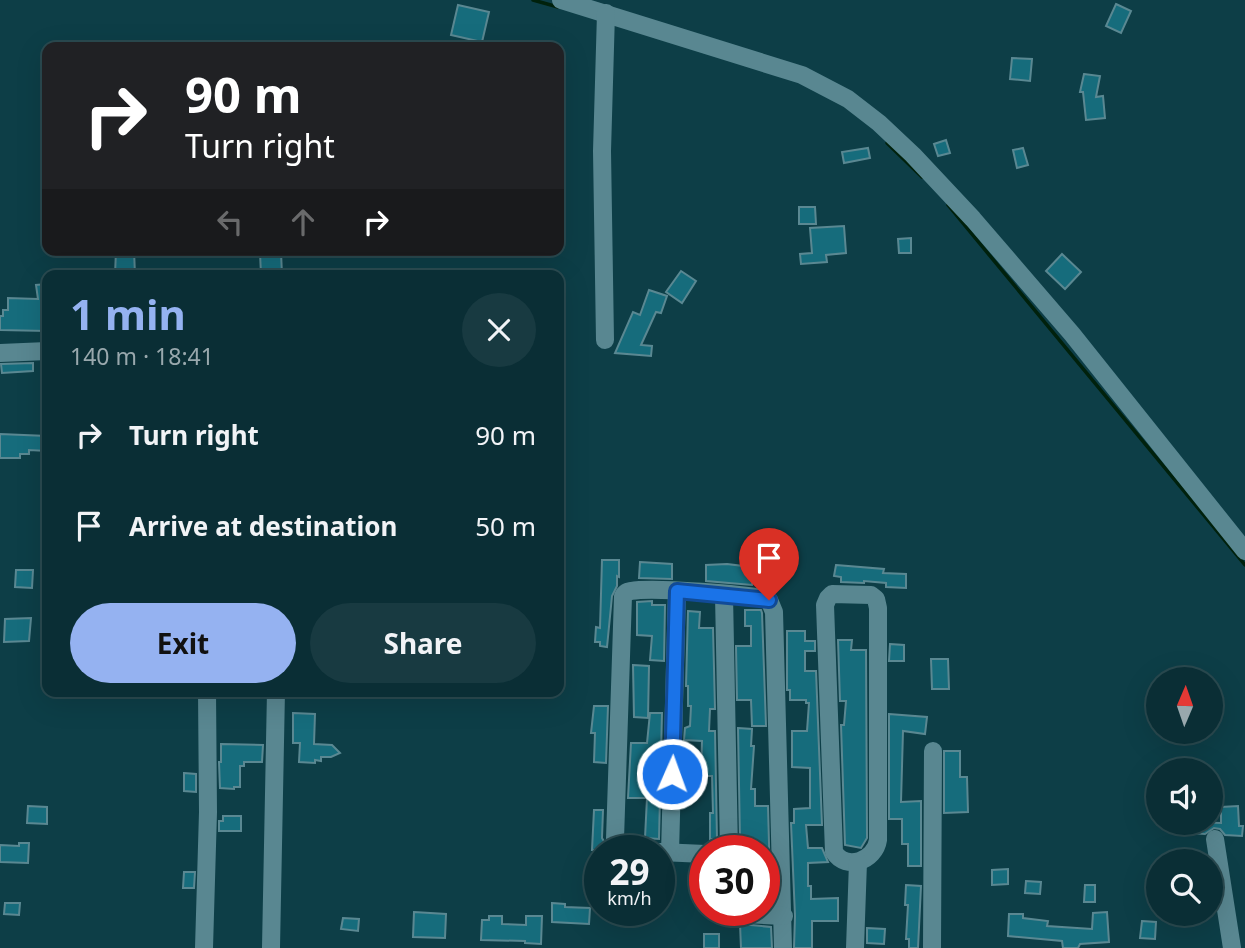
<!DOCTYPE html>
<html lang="en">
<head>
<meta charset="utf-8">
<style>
  body { margin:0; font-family:"Noto Sans",sans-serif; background:#183a41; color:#f1f3f6; height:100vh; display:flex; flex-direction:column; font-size:26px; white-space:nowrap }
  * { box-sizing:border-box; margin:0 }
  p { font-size:23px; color:#99a8ad }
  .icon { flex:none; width:38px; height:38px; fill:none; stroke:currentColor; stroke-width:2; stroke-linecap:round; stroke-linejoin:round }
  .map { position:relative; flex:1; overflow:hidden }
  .panel { position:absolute; left:42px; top:270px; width:522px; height:427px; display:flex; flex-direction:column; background:#0a2e35; border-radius:14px; box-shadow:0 7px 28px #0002,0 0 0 2px #2a4a50 }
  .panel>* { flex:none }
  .guide { position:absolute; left:42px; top:42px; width:522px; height:214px; border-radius:14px; box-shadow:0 7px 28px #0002,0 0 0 2px #2a4a50; background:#202124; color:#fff; overflow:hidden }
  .needle { width:46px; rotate:2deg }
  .fabs { position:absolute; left:1146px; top:667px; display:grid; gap:14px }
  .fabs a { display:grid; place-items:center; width:77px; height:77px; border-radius:50%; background:#0a2e35; box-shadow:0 7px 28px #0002,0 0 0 2px #2a4a50; font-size:35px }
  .speed { position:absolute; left:584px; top:835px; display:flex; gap:14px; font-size:35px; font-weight:700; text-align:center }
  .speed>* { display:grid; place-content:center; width:91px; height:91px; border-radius:50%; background:#0a2e35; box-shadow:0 7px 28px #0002,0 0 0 2px #2a4a50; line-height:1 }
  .speed small { font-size:18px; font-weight:400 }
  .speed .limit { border:10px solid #d22; background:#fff; color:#111 }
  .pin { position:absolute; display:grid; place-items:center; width:60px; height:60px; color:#fff; margin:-72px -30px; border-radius:50% 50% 50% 0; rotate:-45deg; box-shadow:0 0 7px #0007 }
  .pin .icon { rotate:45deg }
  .me { position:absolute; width:77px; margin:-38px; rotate:2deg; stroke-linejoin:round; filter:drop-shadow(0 0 5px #0008) }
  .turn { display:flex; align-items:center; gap:24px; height:147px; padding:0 28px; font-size:32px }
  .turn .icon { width:91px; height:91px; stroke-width:2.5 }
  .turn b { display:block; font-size:49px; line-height:60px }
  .lanes { display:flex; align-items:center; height:66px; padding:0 28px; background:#0003; justify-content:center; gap:35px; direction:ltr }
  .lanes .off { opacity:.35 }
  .round { display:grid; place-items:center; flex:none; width:74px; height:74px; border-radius:37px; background:#183a41 }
  .overview { display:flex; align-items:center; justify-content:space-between; height:119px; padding:0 28px }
  h1 { font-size:42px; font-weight:700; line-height:52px; color:#95b2f1 }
  .cta { display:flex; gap:14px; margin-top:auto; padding:14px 28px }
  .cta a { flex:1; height:80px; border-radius:42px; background:#95b2f1; color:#111; font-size:28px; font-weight:700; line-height:80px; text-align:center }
  .cta a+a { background:#183a41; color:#f1f3f6 }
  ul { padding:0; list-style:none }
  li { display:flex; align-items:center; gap:21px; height:91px; padding:0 28px }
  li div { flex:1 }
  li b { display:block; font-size:26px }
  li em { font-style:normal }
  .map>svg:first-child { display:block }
</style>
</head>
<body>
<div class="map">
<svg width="1245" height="948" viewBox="0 0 1245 948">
  <rect width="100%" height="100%" fill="#0d3e47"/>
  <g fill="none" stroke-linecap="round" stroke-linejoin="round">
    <!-- stream -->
    <g stroke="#00210c" stroke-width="3.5">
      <path d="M533,0l25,7"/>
      <path d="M887,143l35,34"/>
      <path d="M948,205l297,360"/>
    </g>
  </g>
  <!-- building -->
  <g fill="#166c7c" stroke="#5a8892" stroke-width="2">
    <path d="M1116,4l15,7 -10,22 -15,-7z"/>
    <path d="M458,5l31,7 -7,30 -31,-7z"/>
    <path d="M1012,58l20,1 -2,22 -20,-2z"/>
    <path d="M1084,74l16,2 -4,21 7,-1 2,22 -19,2 -3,-28h-3z"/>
    <path d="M946,140l4,13 -12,3 -4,-12z"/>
    <path d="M868,148l2,10 -26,5 -2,-11z"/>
    <path d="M1023,148l5,17 -11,3 -4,-18z"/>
    <path d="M799,207h16l1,17h-17z"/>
    <path d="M844,226l2,27 -20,2 1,7 -26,2 -1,-10 12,-1 -2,-25z"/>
    <path d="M911,238v15h-12l-1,-14z"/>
    <path d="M116,250h18l1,25h-20z"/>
    <path d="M281,252l1,23h-21l-1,-22z"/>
    <path d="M1062,254l19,18 -16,17 -19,-18z"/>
    <path d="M681,271l15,10 -14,22 -16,-11z"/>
    <path d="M47,284v47l-47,-1v-14h3v-6h5v-12l30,1 -2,-14z"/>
    <path d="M649,290l18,6 -6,17 -5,-1 -15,33 11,1 -1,10 -36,-3 18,-41 7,3z"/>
    <path d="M33,363v8l-31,2 -1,-9z"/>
    <path d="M0,434l47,2v15l-18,-1v4h-9v4h-20z"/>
    <path d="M602,560h17v17l-2,-1v10l-5,10 -5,51 -7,-1v-4h-5l1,-15 4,1z"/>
    <path d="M640,562l32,2v15l-33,-1z"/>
    <path d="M727,564l16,2v4l10,1 -1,14 -46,-4v-16z"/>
    <path d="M836,565l48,4 -1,4 23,1v14l-20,-1v-4l-22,-2v2l-23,-1v-5l-7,-1z"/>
    <path d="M16,570h17l-1,18 -17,-1z"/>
    <path d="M652,601v4h13l-1,56 -14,-1 2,-24 -15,-1v-33z"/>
    <path d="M745,610h16l1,3 4,113h-14l-1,-26h-14l-1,-54h15v-20h-6z"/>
    <path d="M688,611l12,1 -1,16h14l2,81h-5l-1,22h6l2,108h-7v-26h3l-1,-37h-11l1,-35 -18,-1 1,-12 5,-2 1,-20h-3v-20h-2z"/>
    <path d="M31,618l-2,23 -25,1 1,-23z"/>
    <path d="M787,631h18v10h10v10h-10v20h11l6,154h-16l2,23h14l6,14 -20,1v23h3v13l27,-1v23h-26v27h-18l1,-32 -4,-93h3v-14l16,-1v-40l-18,-1v-36h15l2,-28h-3v-3h-16v-10h-3z"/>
    <path d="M838,640h14l-1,10h15l1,188 -6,10 -16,-3 -4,-120h3l2,-24h-6z"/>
    <path d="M890,644l14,1v16h-15z"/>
    <path d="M931,659h17l1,30h-17z"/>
    <path d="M633,665l16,1 -1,52 -14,-1z"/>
    <path d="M594,706h14l-2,57 -12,-1 1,-29h-4z"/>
    <path d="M293,713l22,1 -1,30 18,1 8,8 -9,4h-10v4l-6,-1v3l-16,-1 1,-19h-7z"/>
    <path d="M650,713h12l-3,126 -14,-1 2,-40h-19l3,-55h16z"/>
    <path d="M889,714l38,3 -2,17 -22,-3 -2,71 20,-1v65h-13v-22h-6v-25h-13z"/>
    <path d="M738,728l14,1 -1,17h3l-3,43h4v17h13l2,75h-5v-31h-20v-9l-5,-1z"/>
    <path d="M221,744l42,1 -1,17h-18v4h-4v21h-6v2l-14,-1 -1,-26h2z"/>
    <path d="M944,751h16v26h7l1,35 -24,1z"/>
    <path d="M184,773l12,1v18l-12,-1z"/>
    <path d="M28,806l19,1v17l-20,-1z"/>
    <path d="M1238,806l1,20h4l-1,10 -17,-1 -5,-6 -6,-1 -9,6 -14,-1v-11l30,1v-16z"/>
    <path d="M594,810h9l-1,28 7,12h-17z"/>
    <path d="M223,816h18v15h-22v-10h4z"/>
    <path d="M19,843h10l-1,20 -28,-1v-17l19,1z"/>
    <path d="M1008,869v15l-16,1v-15z"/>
    <path d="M184,872h11l-1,16h-11z"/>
    <path d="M1026,881l15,1 -1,12 -15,-1z"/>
    <path d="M906,885l15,1 -3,62h-9v-9h-3l2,-34h-3z"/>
    <path d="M1085,885h10v17h-11z"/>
    <path d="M5,903h15l-1,12 -15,-1z"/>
    <path d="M552,903l13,1v3l25,1 -1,16 -37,-2z"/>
    <path d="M616,910h20l-1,12h-19z"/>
    <path d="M414,912l32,2 -1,24 -32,-1z"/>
    <path d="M1107,912l2,30 -29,2 -2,4h-15l-1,-7 -54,-5 1,-22h14v4l25,3 -1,5 45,3 1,-16z"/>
    <path d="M489,916h13v8l24,1v-9h16l-1,28 -16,-1v-2l-44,-1 1,-20h7z"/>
    <path d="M343,918l16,1 -1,12 -17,-2z"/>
    <path d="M1142,921l14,1 -1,17 -15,-1z"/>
    <path d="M740,924l31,3 1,21h-31z"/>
    <path d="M867,928l18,1 -1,15 -17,-1z"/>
    <rect x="704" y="934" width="15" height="14"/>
  </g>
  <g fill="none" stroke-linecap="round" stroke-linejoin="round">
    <!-- minor -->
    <g stroke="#598791" stroke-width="18">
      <path d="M561,0l241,75 46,24 31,24 34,32 60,64 99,115 173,217"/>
      <path d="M605,340l-3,-189 4,-138"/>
      <path d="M0,353l47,-2"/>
      <path d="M832,594l39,1 5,4 2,9v232c-3,21 -32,31 -44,12l-9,-247 3,-7z"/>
      <path d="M724,595l5,255"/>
      <path d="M1215,839l17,109"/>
      <path d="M640,850c-12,0 -18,-1 -25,-11l8,-243c4,-5 2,-4 8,-5 20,-4 121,3 138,9l5,12 9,336"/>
      <path d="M660,852l45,2"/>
      <path d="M670,853l7,-262"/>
      <path d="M736,910l9,4 39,2"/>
      <path d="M204,948l4,-136 -1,-121"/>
      <path d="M271,948l5,-257"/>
      <path d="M855,948l3,-86"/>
      <path d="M932,948l1,-197"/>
    </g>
  </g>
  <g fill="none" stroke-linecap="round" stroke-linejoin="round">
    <defs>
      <path id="route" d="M672,774l5,-183 92,9"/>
    </defs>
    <!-- route casing -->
    <use href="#route" stroke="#114b97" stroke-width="18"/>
    <!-- route -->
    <use href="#route" stroke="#1a73e8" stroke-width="12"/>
  </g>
</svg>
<div class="fabs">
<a><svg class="needle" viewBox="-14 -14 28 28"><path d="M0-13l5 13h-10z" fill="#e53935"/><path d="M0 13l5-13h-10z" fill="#99a8ad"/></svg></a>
<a><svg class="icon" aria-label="sound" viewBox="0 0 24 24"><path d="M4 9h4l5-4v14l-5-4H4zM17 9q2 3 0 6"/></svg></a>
<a><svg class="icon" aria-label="search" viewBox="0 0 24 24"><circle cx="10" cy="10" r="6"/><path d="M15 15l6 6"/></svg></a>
</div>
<div class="speed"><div>29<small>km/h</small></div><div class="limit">30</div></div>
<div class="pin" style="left:769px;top:600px;background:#d93025"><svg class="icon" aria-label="arrive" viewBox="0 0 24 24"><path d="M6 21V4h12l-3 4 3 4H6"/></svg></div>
<svg class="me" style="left:672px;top:774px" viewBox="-20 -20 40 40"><circle r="17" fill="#1a73e8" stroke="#fff" stroke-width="3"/><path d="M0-11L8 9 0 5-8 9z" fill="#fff"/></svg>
<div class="guide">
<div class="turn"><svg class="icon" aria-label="right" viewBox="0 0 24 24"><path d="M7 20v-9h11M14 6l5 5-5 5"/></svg><div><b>90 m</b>Turn right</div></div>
<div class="lanes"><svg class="icon off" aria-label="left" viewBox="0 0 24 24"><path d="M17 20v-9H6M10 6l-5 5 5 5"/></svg><svg class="icon off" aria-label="ahead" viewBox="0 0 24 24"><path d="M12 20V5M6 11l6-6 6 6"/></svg><svg class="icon" aria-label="right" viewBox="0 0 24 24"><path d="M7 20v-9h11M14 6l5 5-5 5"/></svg></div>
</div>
<section class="panel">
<div class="overview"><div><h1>1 min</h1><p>140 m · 18:41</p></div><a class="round"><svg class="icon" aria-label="close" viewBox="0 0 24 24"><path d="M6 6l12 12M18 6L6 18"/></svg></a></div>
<ul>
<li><svg class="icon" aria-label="right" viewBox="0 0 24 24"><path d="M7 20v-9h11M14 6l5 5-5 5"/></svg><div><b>Turn right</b></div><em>90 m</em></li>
<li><svg class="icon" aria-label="arrive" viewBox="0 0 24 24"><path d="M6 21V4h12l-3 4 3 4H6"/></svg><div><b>Arrive at destination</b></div><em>50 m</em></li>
</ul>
<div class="cta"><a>Exit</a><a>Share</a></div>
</section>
</div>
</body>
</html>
